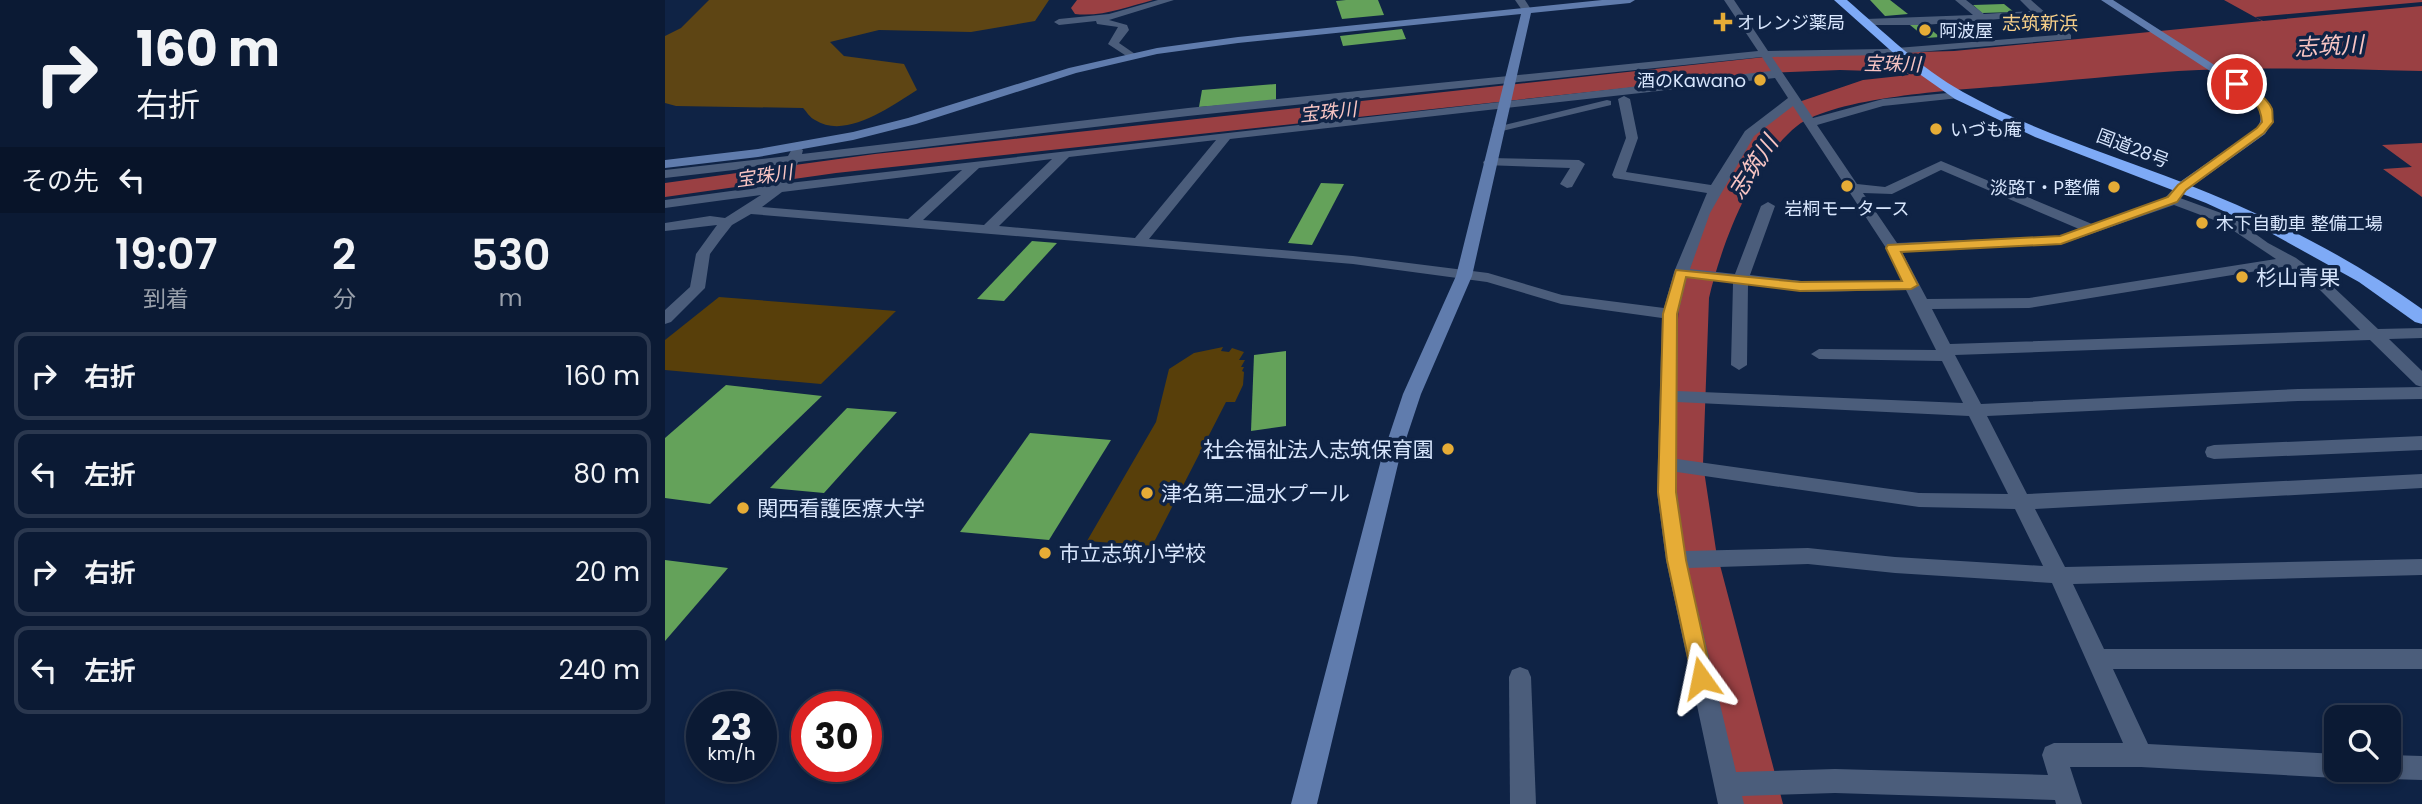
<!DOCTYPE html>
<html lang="ja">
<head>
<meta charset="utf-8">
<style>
  body { margin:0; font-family:Poppins,"Noto Sans JP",sans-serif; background:#192740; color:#f1f3f6; height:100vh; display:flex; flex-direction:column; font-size:26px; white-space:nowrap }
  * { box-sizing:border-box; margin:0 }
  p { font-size:23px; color:#9aa1ac }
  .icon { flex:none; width:38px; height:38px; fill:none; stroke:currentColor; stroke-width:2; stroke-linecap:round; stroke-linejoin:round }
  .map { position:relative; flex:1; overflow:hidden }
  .sheet { display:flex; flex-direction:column; background:#0b1a34; width:665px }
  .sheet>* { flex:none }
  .banner { background:#0b1a34; color:#f1f3f6; overflow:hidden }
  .buttons { position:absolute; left:1659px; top:705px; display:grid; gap:14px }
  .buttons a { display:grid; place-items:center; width:77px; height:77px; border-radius:14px; background:#0b1a34; box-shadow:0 4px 10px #0003,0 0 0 2px #2b384f; font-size:35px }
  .speed { position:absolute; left:21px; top:691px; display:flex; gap:14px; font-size:35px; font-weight:700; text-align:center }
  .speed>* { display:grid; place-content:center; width:91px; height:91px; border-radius:50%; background:#0b1a34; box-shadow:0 4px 10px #0003,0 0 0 2px #2b384f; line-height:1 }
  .speed small { font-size:18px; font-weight:400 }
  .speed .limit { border:10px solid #d22; background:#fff; color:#111 }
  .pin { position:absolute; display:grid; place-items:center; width:60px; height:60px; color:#fff; margin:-30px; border:4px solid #fff; border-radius:50%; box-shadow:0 2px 7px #0007 }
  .me { position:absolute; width:77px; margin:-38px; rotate:348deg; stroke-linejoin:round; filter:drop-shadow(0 0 5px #0008) }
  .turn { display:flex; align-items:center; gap:24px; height:147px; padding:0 21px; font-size:32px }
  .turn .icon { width:91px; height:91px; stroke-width:2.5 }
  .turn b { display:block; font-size:49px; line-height:60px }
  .then { display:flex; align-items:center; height:66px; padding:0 21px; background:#0003; gap:14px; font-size:26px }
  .eta { display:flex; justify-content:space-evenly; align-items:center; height:119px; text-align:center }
  .eta b { font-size:42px; font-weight:600; line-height:49px }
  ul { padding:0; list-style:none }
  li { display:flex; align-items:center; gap:21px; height:88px; margin:0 14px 10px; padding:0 7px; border:4px solid #2b384f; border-radius:14px }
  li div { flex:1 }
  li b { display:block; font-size:26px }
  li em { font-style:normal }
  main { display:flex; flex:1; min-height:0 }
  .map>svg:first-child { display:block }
</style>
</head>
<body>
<main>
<section class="sheet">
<div class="banner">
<div class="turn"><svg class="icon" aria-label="right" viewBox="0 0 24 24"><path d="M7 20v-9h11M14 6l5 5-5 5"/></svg><div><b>160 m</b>右折</div></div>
<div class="then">その先<svg class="icon" aria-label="left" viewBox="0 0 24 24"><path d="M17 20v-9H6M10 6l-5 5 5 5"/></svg></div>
</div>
<div class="eta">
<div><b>19:07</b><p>到着</p></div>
<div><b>2</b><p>分</p></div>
<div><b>530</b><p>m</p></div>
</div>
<ul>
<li><svg class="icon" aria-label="right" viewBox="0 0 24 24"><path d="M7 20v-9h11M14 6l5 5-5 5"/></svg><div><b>右折</b></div><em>160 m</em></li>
<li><svg class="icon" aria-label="left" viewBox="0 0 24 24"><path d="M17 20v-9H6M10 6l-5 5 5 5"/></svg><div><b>左折</b></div><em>80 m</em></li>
<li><svg class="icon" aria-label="right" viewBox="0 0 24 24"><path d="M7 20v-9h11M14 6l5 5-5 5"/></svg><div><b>右折</b></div><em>20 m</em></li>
<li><svg class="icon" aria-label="left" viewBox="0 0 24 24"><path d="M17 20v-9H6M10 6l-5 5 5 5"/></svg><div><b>左折</b></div><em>240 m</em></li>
</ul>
</section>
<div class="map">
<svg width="1757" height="804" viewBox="0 0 1757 804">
  <rect width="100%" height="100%" fill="#0f2345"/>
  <!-- green -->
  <g fill="#583f0a">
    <path d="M54,297l177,14 -75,73 -156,-14v-30z"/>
    <path d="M558,347l-2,4 8,1 3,-4 12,4 -5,8h6l-4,7h3l-2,4 2,1 -1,13 -8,17h-9l-74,144 -65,-5 69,-119 13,-53 25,-16z"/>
  </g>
  <!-- forest -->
  <path fill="#5e4514" d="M44,0h340l-14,21 -64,11 -92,-2 -49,12 14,14 60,8 13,26c-26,16 -71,50 -102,30 -5,-2 -9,-9 -12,-12l-127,-2 -11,-3v-67l16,-8z"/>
  <!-- water -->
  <g fill="#9a4043">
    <path d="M412,0h76c-26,7 -51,17 -78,14l-4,-6z"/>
    <path d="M1559,0h198v71c-74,-2 -148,-4 -223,-1 -65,3 -130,11 -195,16 -49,4 -169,11 -207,40 -43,34 -76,119 -88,172l-6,166 13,86 67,254h-40l-61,-251 -11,-94 8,-160 29,-85 40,-74 42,-35 73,-25 46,-5 -3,-3 -66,-2 -73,3 -931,100 -171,24v-14l210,-29 899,-98 180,-5 308,-30z"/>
    <path d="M1757,143v54l-39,-28 29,-2 -30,-22z"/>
  </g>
  <!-- pier -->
  <path fill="#0f2345" d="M1757,2v4l-159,15 -8,-4z"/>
  <!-- building -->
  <g fill="#64a25a">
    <path d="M681,0h32l6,15 -42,4 -6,-18z"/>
    <path d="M1205,0h20l18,14 -23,2z"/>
    <path d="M1339,4l10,8 -32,1 -9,-8z"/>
    <path d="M1316,22l14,10 -17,2 -14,-10z"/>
    <path d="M1259,24l16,13 -14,1 -16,-13z"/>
    <path d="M737,29l4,10 -63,7 -3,-10z"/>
    <path d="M611,84v17l-77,6 3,-17z"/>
    <path d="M656,183l23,1 -32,61 -24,-2z"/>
    <path d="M367,241l25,2 -53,58 -27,-2z"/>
    <path d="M621,351v75l-35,5 3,-76z"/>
    <path d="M61,385l96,11 -112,108 -45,-6v-60z"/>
    <path d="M182,408l50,4 -73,81 -54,-5z"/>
    <path d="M365,433l81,7 -62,100 -89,-8z"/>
    <path d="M0,560l63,8 -63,73z"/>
  </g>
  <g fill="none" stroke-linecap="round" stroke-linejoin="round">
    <!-- street -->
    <g fill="#4b5d7b" fill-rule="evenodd">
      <path d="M493,0h16l-65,20 18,5 2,5 -10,13 16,11 1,2 -5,3 -23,-15 10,-17 -21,-3 -1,-3 -37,4 -5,-3 5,-3 50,-5z"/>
      <path d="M850,0h10l7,11 -2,2h-6z"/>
      <path d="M1059,0h10l34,51 116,-2 174,-14 -21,-19 -113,9h-58l-5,-3 5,-3 107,-4 -18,-15h11l18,14 47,-3 -11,-11h11l40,35v4l-187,16 -112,2 41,61 70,-19 76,-7 6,3 -6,3 -76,8 -66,19 40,59 28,3 56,-26 151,63 72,-25 10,-11h10l2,3 -6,7 52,19 36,26 28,15 32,24 50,47 44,-1v10l-33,1 33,32v16l-6,-2 -46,-45 -415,15 26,49 317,-15 124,-2v12l-124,2 -311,15 40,78 395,-20v14l-387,21 30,58 357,-8v16l-349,9 31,65h318v20h-309l35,75 188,10v16h11l-2,4 -9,4 -195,-11h-71l12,37h-26l-1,-4 -220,-7 -93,3 2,8h-26l-52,-244 -9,-68 5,-174 -101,-14 -74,-22 -134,-18 -602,-50 -19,11 -11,14 -11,15 -5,34 -34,34 -6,2v-14l25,-23 6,-33 21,-29 -52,6v-8l45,-7 15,2 36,-23 -96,13v-8l109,-15 11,-21 -120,14v-8l123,-14 5,-9 4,-1 6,4 -1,4 386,-46 570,-57zM1097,57l9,14 -982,112 9,-21 390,-46zM1110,78l13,20 -43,33 -34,54 -85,-13 12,-34 -8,-39 -6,-3 -6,3 8,39 -14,37 2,3 93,15 -33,79 -10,36 -102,-13 -74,-22 -135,-17 -204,-17 81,-100zM1128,106l93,142 16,33 -92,1 -60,-7 25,-69 -7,-4 -7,4 -26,68 -45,-5 20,-56 44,-77zM551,140l-81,98 -136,-12 70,-69zM387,159l-68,66 -61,-5 56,-52zM297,170l-54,49 -146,-12 20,-15zM1276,170l138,59 -19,7 -163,7 -34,-50 29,1zM1509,205l48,18 54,36 -247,39 -102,1 -25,-47 160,-8zM1623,266l30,22 42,42 -410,14 -18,-35 97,-1zM1022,277l46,6 -2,82 8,5 8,-5 1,-81 62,8 96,-2 30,60 -117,-1 -8,5 8,5 123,2 21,42 -286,-12 1,-77zM1012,402l292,14 39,78 -89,-1 -242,-34zM1012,472l242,35 96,2 28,57 -148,-9 -87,-9 -123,3 -8,-59zM1143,564l87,9 157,10 71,160h-69l-9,4 -3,8 6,20 -213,-6 -99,3 -48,-204z"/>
      <path d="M942,100l4,1v4l-113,27 -6,-4z"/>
      <path d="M824,158l90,2 6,4 -13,23 -5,1 -7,-4 10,-16 -86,-3 -1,-3z"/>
      <path d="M1757,436v14l-208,9 -7,-2 -2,-5 2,-5 7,-2z"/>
      <path d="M855,667l8,3 3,7 5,127h-26l-1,-127 3,-7z"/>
      <path d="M1724,755l33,1v24l-33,-1 -9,-4 -2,-5h11z"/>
    </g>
    <!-- secondary -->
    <g fill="#607cad" fill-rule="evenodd">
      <path d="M937,0h33l-5,3 -99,10 -59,263 -51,118 -22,66 -82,344h-26l90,-344 22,-66 53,-118 65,-262 -283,29 -81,11 -81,19 -160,51 -63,16 -95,17 -93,11v-8l93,-11 95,-17 55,-14 161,-50 88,-20 81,-11z"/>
      <path d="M1436,0h12l145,93c13,14 19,23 7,41l-78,56h-10v-6l80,-56c8,-12 2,-20 -7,-31z"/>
    </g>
    <!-- highway -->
    <path fill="#7eaaf6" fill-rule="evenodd" d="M1169,0h13c37,32 73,68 116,92 69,39 147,62 221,91 84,33 164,73 238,126v15l-7,-2 -56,-40 -90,-50 -63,-29 -171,-66 -80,-38 -47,-33z"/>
  </g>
  <!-- route -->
  <path fill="#e6ac36" stroke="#967023" stroke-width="2" d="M1568,81c12,0 34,16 39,28 1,4 0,9 1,13l-9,11 -78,57 -9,12 -116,42 -160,8 17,33 -7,4 -111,2 -114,-14 -9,37 -1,178 10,68 26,118 -3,7 -8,3 -7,-3 -27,-125 -9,-68 5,-178 13,-44 124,12 102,-1 -16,-33 2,-3 172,-9 108,-39 10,-12 79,-57 5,-6c-2,-21 -13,-26 -29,-36z"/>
  <!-- markers -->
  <g fill="#e6ac36" stroke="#0f2345" stroke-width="2.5">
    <path d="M1054.5 11.5h7v7h7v7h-7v7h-7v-7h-7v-7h7z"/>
    <circle cx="1260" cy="30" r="7"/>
    <circle cx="1095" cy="80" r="7"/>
    <circle cx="1271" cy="129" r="7"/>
    <circle cx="1182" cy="186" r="7"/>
    <circle cx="1449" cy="187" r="7"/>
    <circle cx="1537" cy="223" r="7"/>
    <circle cx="1577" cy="277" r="7"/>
    <circle cx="783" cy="449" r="7"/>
    <circle cx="482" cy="493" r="7"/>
    <circle cx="78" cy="508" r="7"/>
    <circle cx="380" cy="553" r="7"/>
  </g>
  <g text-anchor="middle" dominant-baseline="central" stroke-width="7" stroke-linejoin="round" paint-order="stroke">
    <!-- far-poi labels -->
    <g font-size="18" fill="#d8e6fd" stroke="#0f2345" text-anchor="start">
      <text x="1072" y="22">オレンジ薬局</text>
      <text x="1274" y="30">阿波屋</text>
      <text x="1081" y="80" text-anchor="end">酒のKawano</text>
      <text x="1285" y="129">いづも庵</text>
      <text x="1435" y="187" text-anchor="end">淡路T・P整備</text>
      <text x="1182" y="208" text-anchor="middle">岩桐モータース</text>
      <text x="1551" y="223">木下自動車 整備工場</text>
    </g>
    <!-- far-street labels -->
    <g font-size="18" fill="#d8e6fd" stroke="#0f2345">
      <text transform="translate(1468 148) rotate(21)">国道28号</text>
    </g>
    <!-- far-neighbourhood labels -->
    <g font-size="19" fill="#f8d089" stroke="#0f2345">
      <text x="1375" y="23">志筑新浜</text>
    </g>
    <!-- far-water labels -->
    <g font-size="19" font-style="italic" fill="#f9c5c3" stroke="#0f2345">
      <text transform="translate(1227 64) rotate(1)">宝珠川</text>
      <text transform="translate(663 112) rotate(-6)">宝珠川</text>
      <text transform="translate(99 176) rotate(-8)">宝珠川</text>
    </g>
    <!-- poi labels -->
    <g font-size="21" fill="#d8e6fd" stroke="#0f2345" text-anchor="start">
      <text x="1591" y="277">杉山青果</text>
      <text x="769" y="449" text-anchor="end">社会福祉法人志筑保育園</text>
      <text x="496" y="493">津名第二温水プール</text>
      <text x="92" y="508">関西看護医療大学</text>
      <text x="394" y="553">市立志筑小学校</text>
    </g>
    <!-- water labels -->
    <g font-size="23" font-style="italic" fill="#f9c5c3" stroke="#0f2345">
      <text transform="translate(1664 46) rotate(-3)">志筑川</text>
      <text transform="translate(1088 167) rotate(-57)">志筑川</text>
    </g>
  </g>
</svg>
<div class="buttons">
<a><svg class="icon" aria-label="search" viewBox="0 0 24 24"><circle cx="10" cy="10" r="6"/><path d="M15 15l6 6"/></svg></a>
</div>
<div class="speed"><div>23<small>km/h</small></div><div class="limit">30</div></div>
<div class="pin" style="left:1572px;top:84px;background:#d93025"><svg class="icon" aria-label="arrive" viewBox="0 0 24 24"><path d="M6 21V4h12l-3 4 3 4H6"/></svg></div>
<svg class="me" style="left:1036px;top:678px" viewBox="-20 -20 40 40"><path d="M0-17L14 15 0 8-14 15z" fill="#e6ac36" stroke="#fff" stroke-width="4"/></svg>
</div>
</main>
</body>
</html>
